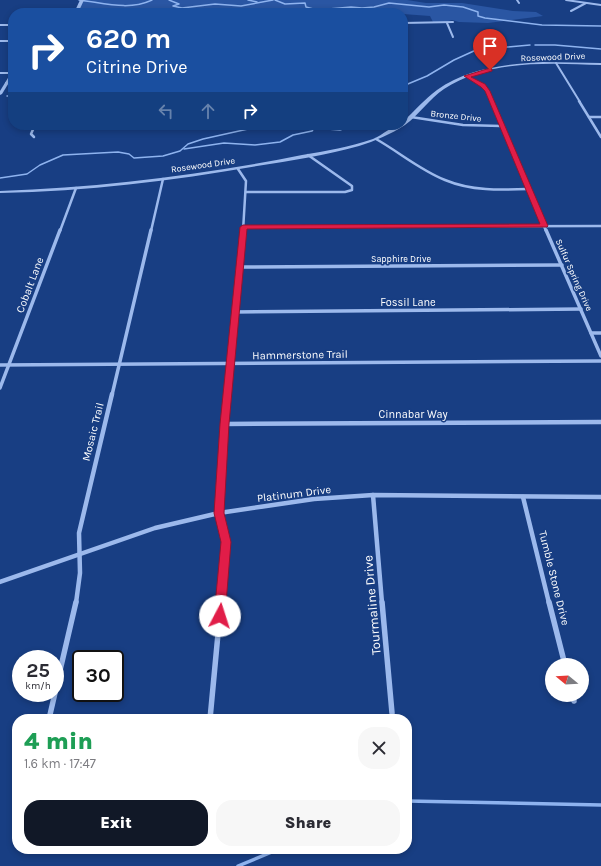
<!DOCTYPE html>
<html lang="en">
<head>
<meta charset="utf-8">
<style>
  body { margin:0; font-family:Karla,sans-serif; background:#f7f7f7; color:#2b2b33; height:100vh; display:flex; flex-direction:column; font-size:15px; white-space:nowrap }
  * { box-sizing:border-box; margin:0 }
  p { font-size:13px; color:#7c7c81 }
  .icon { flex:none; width:22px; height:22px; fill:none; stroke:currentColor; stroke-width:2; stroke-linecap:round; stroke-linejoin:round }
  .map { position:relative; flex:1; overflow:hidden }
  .drawer { position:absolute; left:12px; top:714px; width:400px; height:140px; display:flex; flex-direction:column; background:#fff; border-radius:16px; box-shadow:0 2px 6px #0003 }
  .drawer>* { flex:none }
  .banner { position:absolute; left:8px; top:8px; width:400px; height:122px; border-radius:16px; box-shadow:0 2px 6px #0003; background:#1a4fa0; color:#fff; overflow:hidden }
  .needle { width:26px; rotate:288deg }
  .controls { position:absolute; left:545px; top:658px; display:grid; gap:8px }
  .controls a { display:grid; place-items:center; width:44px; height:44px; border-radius:50%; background:#fff; box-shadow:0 2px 6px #0003; font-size:20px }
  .speed { position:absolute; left:12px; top:650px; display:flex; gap:8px; font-size:20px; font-weight:700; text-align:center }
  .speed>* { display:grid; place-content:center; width:52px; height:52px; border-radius:50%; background:#fff; box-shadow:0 2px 6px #0003; line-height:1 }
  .speed small { font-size:10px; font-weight:400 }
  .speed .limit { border:2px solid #111; border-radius:6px; background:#fff; color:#111 }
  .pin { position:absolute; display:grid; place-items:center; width:34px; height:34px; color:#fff; margin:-41px -17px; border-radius:50% 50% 50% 0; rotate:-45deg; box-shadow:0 0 4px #0007 }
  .pin .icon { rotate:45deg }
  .me { position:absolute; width:44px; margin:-22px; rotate:5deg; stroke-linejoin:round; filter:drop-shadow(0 0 3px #0008) }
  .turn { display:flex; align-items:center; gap:14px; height:84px; padding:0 12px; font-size:18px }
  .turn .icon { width:52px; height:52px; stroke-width:2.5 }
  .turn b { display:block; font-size:28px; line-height:34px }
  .lanes { display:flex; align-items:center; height:38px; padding:0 12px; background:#0003; justify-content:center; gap:20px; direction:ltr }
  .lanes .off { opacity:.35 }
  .round { display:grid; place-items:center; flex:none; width:42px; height:42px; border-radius:16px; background:#f7f7f7 }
  .summary { display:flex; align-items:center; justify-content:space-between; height:68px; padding:0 12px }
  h1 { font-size:24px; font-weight:800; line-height:30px; color:#1e9e55 }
  .button { display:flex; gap:8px; margin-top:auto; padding:8px 12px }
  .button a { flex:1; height:46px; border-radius:16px; background:#111827; color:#fff; font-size:16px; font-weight:800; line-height:46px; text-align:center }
  .button a+a { background:#f7f7f7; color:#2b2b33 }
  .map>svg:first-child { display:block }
</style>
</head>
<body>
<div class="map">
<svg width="601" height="866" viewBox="0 0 601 866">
  <rect width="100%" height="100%" fill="#183e83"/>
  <!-- green -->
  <path fill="#2a56a3" d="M81,0h326l19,3h36l51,8 23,1 7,4 -55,7 -29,-1 -7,-2 -7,2h-12l-3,-6 -27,-2v-1h-327z"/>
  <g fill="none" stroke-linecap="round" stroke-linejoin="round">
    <!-- stream-far1 -->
    <g stroke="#8eb3ef" stroke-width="1.5">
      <path d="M79,0c25,3 50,11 73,0"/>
      <path d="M169,0l10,4 -6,2 9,2 33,-4 26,2 32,-6"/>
      <path d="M248,0l9,2"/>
      <path d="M275,0l10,4 20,-1 1,4 11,3 34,-3 11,1 12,-1 15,-4 40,4 15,-2 19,2 15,5v4l7,2 57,7 59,1"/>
      <path d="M535,45h20l46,4"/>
      <path d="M403,86l24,-10 27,-16 22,-10 54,-5"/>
      <path d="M7,96h6"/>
      <path d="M184,149l40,-6 31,2 25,-3 13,-7 19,-4 2,-3 26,2 14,-5"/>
      <path d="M0,178l27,-4 13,-9 23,-10 55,-3 11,2 5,4 29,-2 17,-5 8,-7 15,-5 45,-10 22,-1 7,-3"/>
    </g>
    <!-- stream -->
    <g stroke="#8eb3ef" stroke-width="3.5">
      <path d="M407,801l194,4"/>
      <path d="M238,866l41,-17"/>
    </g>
    <!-- minor-far4 -->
    <g stroke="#9cb9ec" stroke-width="2">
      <path d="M517,0l2,3"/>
      <path d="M566,0l35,5"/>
      <path d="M571,11l15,-8"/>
      <path d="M403,23l50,-1"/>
      <path d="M447,23l6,14"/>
      <path d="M0,25h13"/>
      <path d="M0,41h13"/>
      <path d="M556,63l24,39"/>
      <path d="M0,73h13"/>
      <path d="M467,76l16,9 9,17"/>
      <path d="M6,83h7"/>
    </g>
    <!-- minor-far3 -->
    <g stroke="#9cb9ec" stroke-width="2.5">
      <path d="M491,101l55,130"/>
      <path d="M579,101l22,36"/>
      <path d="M411,117l52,8 38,1"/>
      <path d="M589,117h12"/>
      <path d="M34,137l-3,-3 4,-9"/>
      <path d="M376,139c23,13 44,31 69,41 26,11 55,10 83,9"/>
      <path d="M238,169l8,12 -3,50"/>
      <path d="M246,192h99l7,-2v-4l-44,-31"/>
      <path d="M243,227l358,-1"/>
      <path d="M60,231l16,-43"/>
      <path d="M151,231l12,-52"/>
    </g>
    <!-- minor-far2 -->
    <g stroke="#9cb9ec" stroke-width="3.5">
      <path d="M546,230l55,126"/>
      <path d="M239,267l323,-2"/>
      <path d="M234,312l347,-3"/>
      <path d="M591,333h10"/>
      <path d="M0,365l601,-4"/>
      <path d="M0,388l60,-158"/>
      <path d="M112,395l39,-165"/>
      <path d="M227,395l16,-165"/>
    </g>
    <!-- minor-far1 -->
    <g stroke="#9cb9ec" stroke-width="4.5">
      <path d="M224,424l377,-2"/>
      <path d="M373,495l9,108"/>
      <path d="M523,497l26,106"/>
      <path d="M0,582l155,-54 64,-15 95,-14 59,-4 228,2"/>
      <path d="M76,603l4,-30 -1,-40 33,-139"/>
      <path d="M221,603l5,-61 -7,-29 8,-119"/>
    </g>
    <!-- minor -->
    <g stroke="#9cb9ec" stroke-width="5.5">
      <path d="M382,602l10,111"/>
      <path d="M549,602l16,63"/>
      <path d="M55,692l21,-90"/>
      <path d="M573,695l1,6"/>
      <path d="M49,719l6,-26"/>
      <path d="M210,719l11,-117"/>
    </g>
    <!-- tertiary -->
    <g fill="#9cb9ec" fill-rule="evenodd">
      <path d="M80,0h4l-6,13h-4z"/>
      <path d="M543,62l58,1v2c-51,-2 -112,-6 -157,24 -15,10 -25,26 -39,36 -14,9 -30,16 -46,21 -33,9 -68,15 -102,20 -85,15 -170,25 -257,27v-2c102,-4 202,-16 302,-36 24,-4 48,-8 71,-16 10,-4 19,-14 30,-14v-3c11,-11 22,-23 34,-32 31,-22 70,-26 106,-28z"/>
      <path d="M13,72v4l-11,18 -2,1v-4l11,-18z"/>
    </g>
  </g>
  <!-- route -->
  <path fill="#e11d48" stroke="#92132f" d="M490,68l2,1v2l-21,6 14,7 5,7 58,135 -1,1 -300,2 -18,195 -5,89 7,29 -6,74 -2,3h-7l-2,-3 7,-74 -7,-29 6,-89 20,-197 3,-2 297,-1 -55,-133 -4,-4 -17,-11z"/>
  <g text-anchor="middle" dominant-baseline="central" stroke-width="3" stroke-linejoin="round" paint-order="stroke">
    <!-- far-street labels -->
    <g font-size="9" fill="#fff" stroke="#183e83">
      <text transform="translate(553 57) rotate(-2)">Rosewood Drive</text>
      <text transform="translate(456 116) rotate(6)">Bronze Drive</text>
      <text transform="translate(203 165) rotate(-8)">Rosewood Drive</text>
      <text x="401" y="259">Sapphire Drive</text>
      <text transform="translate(574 275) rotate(66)">Sulfur Spring Drive</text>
    </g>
    <!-- street labels -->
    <g font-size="11" fill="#fff" stroke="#183e83">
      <text transform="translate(30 285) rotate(-69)">Cobalt Lane</text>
      <text x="408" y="302">Fossil Lane</text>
      <text transform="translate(300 355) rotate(-1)">Hammerstone Trail</text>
      <text x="413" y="414">Cinnabar Way</text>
      <text transform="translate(93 432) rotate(-76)">Mosaic Trail</text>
      <text transform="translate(294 494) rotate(-7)">Platinum Drive</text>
      <text transform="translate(554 578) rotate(76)">Tumble Stone Drive</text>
    </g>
    <!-- near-street labels -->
    <g font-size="13" fill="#fff" stroke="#183e83">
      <text transform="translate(372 605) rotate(-95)">Tourmaline Drive</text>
    </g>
  </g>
</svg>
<div class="controls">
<a><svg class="needle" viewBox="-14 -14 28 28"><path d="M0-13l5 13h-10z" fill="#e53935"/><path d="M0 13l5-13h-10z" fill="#7c7c81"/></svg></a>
</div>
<div class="speed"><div>25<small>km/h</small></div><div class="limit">30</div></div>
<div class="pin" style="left:490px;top:70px;background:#d93025"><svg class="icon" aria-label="arrive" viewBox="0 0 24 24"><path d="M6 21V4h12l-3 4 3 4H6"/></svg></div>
<svg class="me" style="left:220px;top:616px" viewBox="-20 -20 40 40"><circle r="19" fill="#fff"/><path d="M0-13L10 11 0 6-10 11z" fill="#e11d48"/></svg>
<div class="banner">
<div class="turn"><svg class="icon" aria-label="right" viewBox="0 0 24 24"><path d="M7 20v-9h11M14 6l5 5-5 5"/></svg><div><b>620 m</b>Citrine Drive</div></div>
<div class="lanes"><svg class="icon off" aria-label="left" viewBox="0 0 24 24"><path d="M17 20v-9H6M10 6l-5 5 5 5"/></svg><svg class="icon off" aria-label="ahead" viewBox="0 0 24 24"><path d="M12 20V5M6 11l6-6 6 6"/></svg><svg class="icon" aria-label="right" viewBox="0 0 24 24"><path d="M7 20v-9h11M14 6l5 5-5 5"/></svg></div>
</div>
<section class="drawer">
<div class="summary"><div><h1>4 min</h1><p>1.6 km · 17:47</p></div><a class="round"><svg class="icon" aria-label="close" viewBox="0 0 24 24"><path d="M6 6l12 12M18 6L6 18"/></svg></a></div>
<div class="button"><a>Exit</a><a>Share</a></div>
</section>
</div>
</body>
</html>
